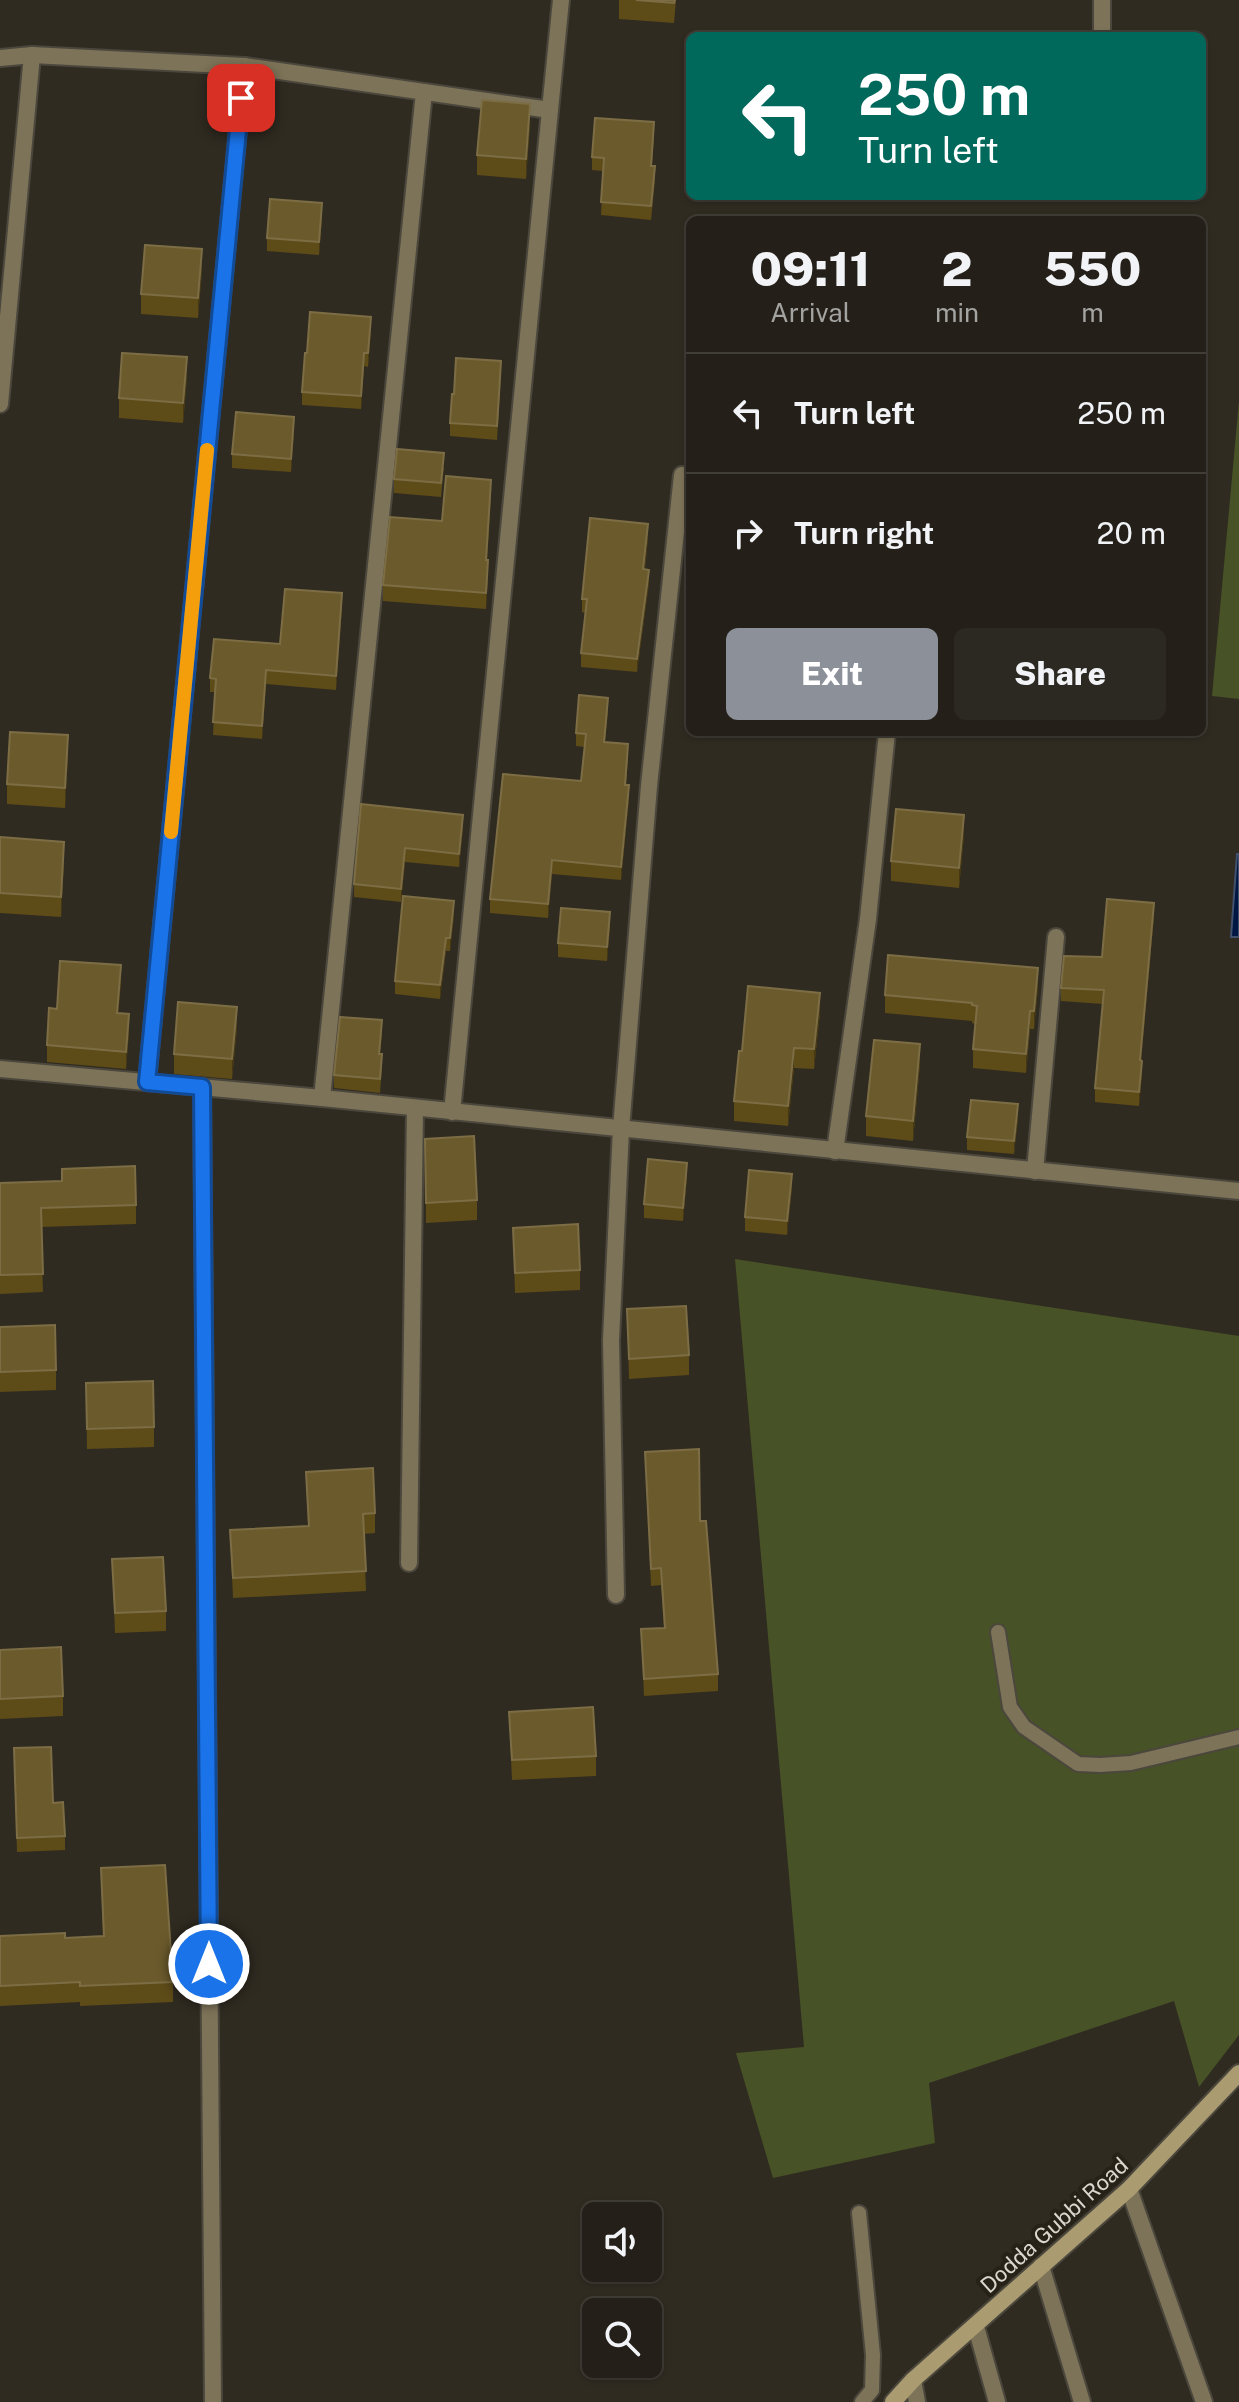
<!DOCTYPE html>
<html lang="en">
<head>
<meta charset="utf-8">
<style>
  body { margin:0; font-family:"Public Sans",sans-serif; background:#2c2822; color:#f1f3f6; height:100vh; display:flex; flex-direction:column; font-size:30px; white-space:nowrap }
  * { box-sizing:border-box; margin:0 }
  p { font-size:26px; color:#a3a3a2 }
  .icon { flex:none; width:44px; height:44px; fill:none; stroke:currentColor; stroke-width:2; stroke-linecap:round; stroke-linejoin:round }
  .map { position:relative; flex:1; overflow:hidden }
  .side { position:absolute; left:686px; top:216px; width:520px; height:520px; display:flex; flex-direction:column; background:#242019; border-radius:12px; box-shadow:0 2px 6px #0004,0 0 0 2px #413e38 }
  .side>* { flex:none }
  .hud { position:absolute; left:686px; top:32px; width:520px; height:168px; border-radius:12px; box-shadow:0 2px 6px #0004,0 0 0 2px #413e38; background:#00695c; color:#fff; overflow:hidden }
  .buttons { position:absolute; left:582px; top:2202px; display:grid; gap:16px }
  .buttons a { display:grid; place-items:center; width:80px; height:80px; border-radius:12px; background:#242019; box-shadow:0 2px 6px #0004,0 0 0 2px #413e38; font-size:40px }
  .pin { position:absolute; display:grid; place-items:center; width:68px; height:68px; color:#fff; margin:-34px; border-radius:16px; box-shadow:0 4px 12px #0006 }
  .me { position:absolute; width:88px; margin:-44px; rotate:0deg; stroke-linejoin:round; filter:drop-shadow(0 0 6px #0008) }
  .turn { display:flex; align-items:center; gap:28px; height:168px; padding:0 40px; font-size:36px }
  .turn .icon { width:104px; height:104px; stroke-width:2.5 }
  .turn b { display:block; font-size:56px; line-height:68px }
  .eta { display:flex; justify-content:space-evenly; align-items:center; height:136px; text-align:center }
  .eta b { font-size:48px; font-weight:800; line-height:56px }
  .action { display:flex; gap:16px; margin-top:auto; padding:16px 40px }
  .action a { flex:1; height:92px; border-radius:12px; background:#8c9099; color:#fff; font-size:32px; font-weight:800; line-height:92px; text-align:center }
  .action a+a { background:#2c2822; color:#f1f3f6 }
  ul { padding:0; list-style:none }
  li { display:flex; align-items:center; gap:24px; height:120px; padding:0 40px; border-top:2px solid #413e38 }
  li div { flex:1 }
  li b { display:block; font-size:30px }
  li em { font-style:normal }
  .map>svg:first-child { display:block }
</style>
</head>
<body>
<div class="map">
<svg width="1239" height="2402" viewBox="0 0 1239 2402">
  <rect width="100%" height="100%" fill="#302b21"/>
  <!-- green -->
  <g fill="#475226">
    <path d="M1239,401v298l-27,-3z"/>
    <path d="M735,1259l504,77v699l-40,52 -25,-86 -245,82 6,60 -162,35 -37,-125 68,-6z"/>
  </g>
  <!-- water -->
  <path fill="#001643" stroke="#41506d" stroke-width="2" d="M1237,854h2v83h-8z"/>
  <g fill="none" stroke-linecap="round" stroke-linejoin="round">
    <defs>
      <g id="service">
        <path d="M998,1632l12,75 14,20 54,37 22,1 31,-2 108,-26"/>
        <path d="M859,2213l14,142 -1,35 -10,12"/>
      </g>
      <g id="minor">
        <path d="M1102,36v-36"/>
        <path d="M0,58l32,-3 212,11 306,44 -98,1002"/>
        <path d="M550,110l11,-110"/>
        <path d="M0,404l32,-349"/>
        <path d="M0,1069l322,29 917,93"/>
        <path d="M147,1082l97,-1016"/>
        <path d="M202,1087l11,1315"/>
        <path d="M322,1098l102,-1006"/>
        <path d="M835,1151l33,-232 19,-187"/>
        <path d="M1035,1171l21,-234"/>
        <path d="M409,1563l6,-455"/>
        <path d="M616,1595l-5,-255 10,-211 28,-343 33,-311"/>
        <path d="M1129,2189l75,213"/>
        <path d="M1041,2266l41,136"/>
        <path d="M976,2327l21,75"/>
        <path d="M913,2380l4,22"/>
      </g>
      <path id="secondary" d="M893,2402l20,-22 216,-191 110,-116"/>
    </defs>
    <!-- service casing -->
    <use href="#service" stroke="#4b473d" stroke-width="18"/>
    <!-- minor casing -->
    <use href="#minor" stroke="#4b473d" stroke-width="20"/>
    <!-- secondary casing -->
    <use href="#secondary" stroke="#4b473d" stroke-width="20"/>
    <!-- service -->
    <use href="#service" stroke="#7d7358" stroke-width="14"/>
    <!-- minor -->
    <use href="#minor" stroke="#7d7358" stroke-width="16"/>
    <!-- secondary -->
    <use href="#secondary" stroke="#aa9b70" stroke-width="16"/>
  </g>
  <!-- wall -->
  <g fill="#5d4b18">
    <path d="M619,0h57l-2,23 -55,-4z"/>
    <path d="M530,124l-4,55 -49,-4v-20z"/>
    <path d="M654,136l-2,30 3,14 -4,40 -50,-5 2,-44 -11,-1v-13z"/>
    <path d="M322,217l-3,38 -52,-4v-13z"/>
    <path d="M202,269l-4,49 -57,-4v-20z"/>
    <path d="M371,330l-3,37 -4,-1 -3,43 -59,-4v-13l5,-39z"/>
    <path d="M501,375l-4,65 -47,-4v-13z"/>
    <path d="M187,377l-4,46 -64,-5v-20z"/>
    <path d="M294,431l-3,41 -59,-4v-14z"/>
    <path d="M444,467l-3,30 -47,-4v-14z"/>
    <path d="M491,496l-4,64 1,16 -2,33 -103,-8v-16l59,-64z"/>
    <path d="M648,538l-3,31 4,14 -12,89 -56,-5v-14l4,-40 -3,-1v-13z"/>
    <path d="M342,607l-6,83 -70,-6 -4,55 -49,-4 2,-43h-5v-14l70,-34z"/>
    <path d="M608,711l-3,31 23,16 -2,27 3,14 -8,81 -69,-6 -4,44 -58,-5v-14l91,-118 4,-34 -9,-1v-13z"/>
    <path d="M68,755l-3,53 -58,-4v-20z"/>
    <path d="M361,804l102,24 -4,39 -54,-5 -4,40 -47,-5v-13z"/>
    <path d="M964,835l-5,53 -68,-7v-20z"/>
    <path d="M0,837l64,25 -3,55 -61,-4z"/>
    <path d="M454,915l-4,36h-4l-6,48 -45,-5v-13z"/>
    <path d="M1154,916l-13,145 1,13 -3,32 -44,-4v-14l8,-84 -42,-3v-13z"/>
    <path d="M610,926l-3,35 -49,-4v-14z"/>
    <path d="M121,982l-3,31 11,19 -3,37 -79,-7v-17l10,-36z"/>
    <path d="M1038,987l-4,42h-4l-4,44 -53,-5v-19l2,-25 -3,-1v-2l-87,-8v-18z"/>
    <path d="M820,1013l-6,56 -20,-1 -6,58 -54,-5v-20l8,-50z"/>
    <path d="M237,1027l-5,52 -58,-5v-20z"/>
    <path d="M382,1033l-2,21 2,13 -2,26 -46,-5v-13z"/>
    <path d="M920,1064l-7,77 -47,-5v-20z"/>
    <path d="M1018,1118l-4,36 -47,-4v-13z"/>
    <path d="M425,1139l52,61v20l-51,3z"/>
    <path d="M687,1176l-4,45 -39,-3v-14z"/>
    <path d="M0,1183l136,22v19l-95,3 2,65 -43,2z"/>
    <path d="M792,1187l-5,48 -42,-4v-14z"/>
    <path d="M513,1228l67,42v20l-65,3z"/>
    <path d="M627,1309l62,46v20l-60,4z"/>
    <path d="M0,1327l56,43v20l-56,2z"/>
    <path d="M86,1383l68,44v20l-67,2z"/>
    <path d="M645,1452l55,69 18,153v17l-74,5 -3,-67 23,-1 -3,-43 -10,1z"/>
    <path d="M306,1472l69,41v20l-11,1 2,57 -133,7 -3,-68 78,-4z"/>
    <path d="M112,1559l54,52v20l-51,2z"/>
    <path d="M0,1650l63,46v20l-63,3z"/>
    <path d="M509,1712l87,44v20l-84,4z"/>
    <path d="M14,1762l39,41 12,33v14l-48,2z"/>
    <path d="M101,1868l72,114v20l-93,4v-4l-80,4v-70l65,2 38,-2z"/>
  </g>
  <!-- shaded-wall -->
  <g fill="#463813">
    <path d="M530,104v20l-4,55v-20z"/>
    <path d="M322,203v14l-3,38v-13z"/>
    <path d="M202,249v20l-4,49v-20z"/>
    <path d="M371,317v13l-3,37v-14z"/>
    <path d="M364,353v13l-3,43v-13z"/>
    <path d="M187,357v20l-4,46v-20z"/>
    <path d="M294,417v14l-3,41v-13z"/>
    <path d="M491,480v16l-5,80v-16z"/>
    <path d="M648,524v14l-5,45v-14z"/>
    <path d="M488,560v16l-2,33v-16z"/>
    <path d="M649,570v13l-12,89v-13z"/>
    <path d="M342,593v14l-6,83v-14z"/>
    <path d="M266,670v14l-4,55v-13z"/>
    <path d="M68,735v20l-3,53v-20z"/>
    <path d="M629,785v14l-8,81v-13z"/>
    <path d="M463,815v13l-4,39v-13z"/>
    <path d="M964,815v20l-5,53v-20z"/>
    <path d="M64,842v20l-3,55v-20z"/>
    <path d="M405,848v14l-4,40v-13z"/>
    <path d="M552,860v14l-4,44v-14z"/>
    <path d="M454,901v14l-4,36v-13z"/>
    <path d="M1154,903v13l-14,158v-14z"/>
    <path d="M610,912v14l-3,35v-14z"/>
    <path d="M446,938v13l-6,48v-14z"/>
    <path d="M121,965v17l-4,49v-18z"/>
    <path d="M1038,968v19l-4,42v-18z"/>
    <path d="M820,993v20l-6,56v-20z"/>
    <path d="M237,1007v20l-5,52v-20z"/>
    <path d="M1030,1011v18l-4,44v-19z"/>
    <path d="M129,1014v18l-3,37v-17z"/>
    <path d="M920,1044v20l-7,77v-20z"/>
    <path d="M794,1048v20l-6,58v-20z"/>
    <path d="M1142,1061v13l-3,32v-14z"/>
    <path d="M1018,1104v14l-4,36v-13z"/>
    <path d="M687,1163v13l-4,45v-13z"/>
    <path d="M792,1174v13l-5,48v-14z"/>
  </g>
  <!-- building -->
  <g fill="#6b5a2c" stroke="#7c6d45" stroke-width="2">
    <path d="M636,0h39l-1,3z"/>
    <path d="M482,100l48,4 -4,55 -49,-4z"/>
    <path d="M595,118l59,4 -3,44h4l-4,40 -50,-4 3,-44 -12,-1z"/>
    <path d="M270,199l52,4 -3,39 -52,-4z"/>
    <path d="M145,245l57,4 -4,49 -57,-4z"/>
    <path d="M310,312l61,5 -3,36h-4l-3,43 -59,-4 3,-39h2z"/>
    <path d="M122,353l65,4 -4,46 -64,-5z"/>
    <path d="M456,358l45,3 -4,65 -47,-3 2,-29h2z"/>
    <path d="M236,412l58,5 -3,42 -59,-5z"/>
    <path d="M397,449l47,4 -3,30 -47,-4z"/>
    <path d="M446,476l45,4 -5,80h2l-2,33 -103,-8 7,-68 52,4z"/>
    <path d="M590,518l58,6 -5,45 6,1 -12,89 -56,-6 6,-54h-5z"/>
    <path d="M285,589l57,4 -6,83 -70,-6 -4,56 -49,-4 3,-43 -6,-1 4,-39 66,5z"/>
    <path d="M579,695l29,3 -4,44 24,2 -3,41h4l-8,82 -69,-7 -4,44 -58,-5 13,-125 78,7 5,-47 -10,-1z"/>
    <path d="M10,732l58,3 -3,53 -58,-4z"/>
    <path d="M361,804l102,11 -4,39 -54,-6 -4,41 -47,-5z"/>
    <path d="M896,809l68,6 -5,53 -68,-7z"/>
    <path d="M0,837l64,5 -3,55 -61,-4z"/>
    <path d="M403,896l51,5 -4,37h-4l-6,47 -45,-4z"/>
    <path d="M1107,899l47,4 -14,157 2,1 -3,31 -44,-4 9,-98 -43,-2 3,-32 38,1z"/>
    <path d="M561,908l49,4 -3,35 -49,-4z"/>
    <path d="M888,955l150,13 -4,43h-4l-4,43 -53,-5 4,-43 -5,-1v-2l-87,-8z"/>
    <path d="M60,961l61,4 -4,48 12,1 -3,38 -79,-7 2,-37 8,1z"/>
    <path d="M748,986l72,7 -6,56 -20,-1 -6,58 -54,-5 5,-50h3z"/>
    <path d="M178,1002l59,5 -5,52 -58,-5z"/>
    <path d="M340,1017l42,3 -3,34h3l-2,25 -46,-4z"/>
    <path d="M874,1040l46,4 -7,77 -47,-5z"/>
    <path d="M971,1100l47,4 -4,37 -47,-4z"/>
    <path d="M474,1136l3,64 -51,3 -1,-64z"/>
    <path d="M648,1159l39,4 -4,45 -39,-4z"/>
    <path d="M135,1166l1,39 -95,3 2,66 -43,1v-92l62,-2v-12z"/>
    <path d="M749,1170l43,4 -5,47 -42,-4z"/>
    <path d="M578,1224l2,46 -65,3 -2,-45z"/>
    <path d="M686,1306l3,49 -60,4 -2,-50z"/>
    <path d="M55,1325l1,45 -56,2v-45z"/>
    <path d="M153,1381l1,46 -67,2 -1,-46z"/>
    <path d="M699,1449l1,72h6l12,153 -74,5 -3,-50 24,-1 -4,-60 -10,1 -6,-117z"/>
    <path d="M373,1468l2,45 -12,1 3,57 -133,7 -3,-48 79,-4 -3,-54z"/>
    <path d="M163,1557l3,54 -51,2 -3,-54z"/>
    <path d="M61,1647l2,49 -63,3v-49z"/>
    <path d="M593,1707l3,49 -84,4 -3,-48z"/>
    <path d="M51,1747l2,56 10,-1 2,34 -48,2 -3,-90z"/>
    <path d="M165,1865l8,117 -93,4v-4l-80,4v-50l65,-3v5l39,-2 -3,-68z"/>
  </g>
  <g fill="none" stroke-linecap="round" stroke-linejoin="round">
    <defs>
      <path id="route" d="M209,1964l-7,-877 -55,-5 94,-984"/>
    </defs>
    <!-- route casing -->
    <use href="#route" stroke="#114b97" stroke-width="20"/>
    <!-- route -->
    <use href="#route" stroke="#1a73e8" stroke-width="14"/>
    <!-- slow -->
    <path stroke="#f59e0b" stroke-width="14" d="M171,832l36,-382"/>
  </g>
  <g text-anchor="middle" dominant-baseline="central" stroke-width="8" stroke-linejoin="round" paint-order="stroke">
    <!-- street labels -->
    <g font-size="22" fill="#dad7d0" stroke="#272217">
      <text transform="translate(1054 2225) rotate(-42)">Dodda Gubbi Road</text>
    </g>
  </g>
</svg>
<div class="buttons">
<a><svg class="icon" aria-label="sound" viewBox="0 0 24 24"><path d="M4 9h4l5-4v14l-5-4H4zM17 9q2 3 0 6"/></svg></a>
<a><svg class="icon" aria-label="search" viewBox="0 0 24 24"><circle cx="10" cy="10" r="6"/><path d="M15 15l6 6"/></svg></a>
</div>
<div class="pin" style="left:241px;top:98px;background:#d93025"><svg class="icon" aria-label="arrive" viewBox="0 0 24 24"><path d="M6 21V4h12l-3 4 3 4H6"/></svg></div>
<svg class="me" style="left:209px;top:1964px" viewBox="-20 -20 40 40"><circle r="17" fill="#1a73e8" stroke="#fff" stroke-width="3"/><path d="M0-11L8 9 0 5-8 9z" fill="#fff"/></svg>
<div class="hud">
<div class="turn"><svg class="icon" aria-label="left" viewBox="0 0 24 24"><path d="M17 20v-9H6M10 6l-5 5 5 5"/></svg><div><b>250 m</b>Turn left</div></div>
</div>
<section class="side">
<div class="eta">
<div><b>09:11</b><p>Arrival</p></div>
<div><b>2</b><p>min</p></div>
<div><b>550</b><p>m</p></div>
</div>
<ul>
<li><svg class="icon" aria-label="left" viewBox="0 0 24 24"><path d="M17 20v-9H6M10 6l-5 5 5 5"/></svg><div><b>Turn left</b></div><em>250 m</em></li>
<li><svg class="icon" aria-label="right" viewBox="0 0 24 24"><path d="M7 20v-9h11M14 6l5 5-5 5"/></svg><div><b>Turn right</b></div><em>20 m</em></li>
</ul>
<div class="action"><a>Exit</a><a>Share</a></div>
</section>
</div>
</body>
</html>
